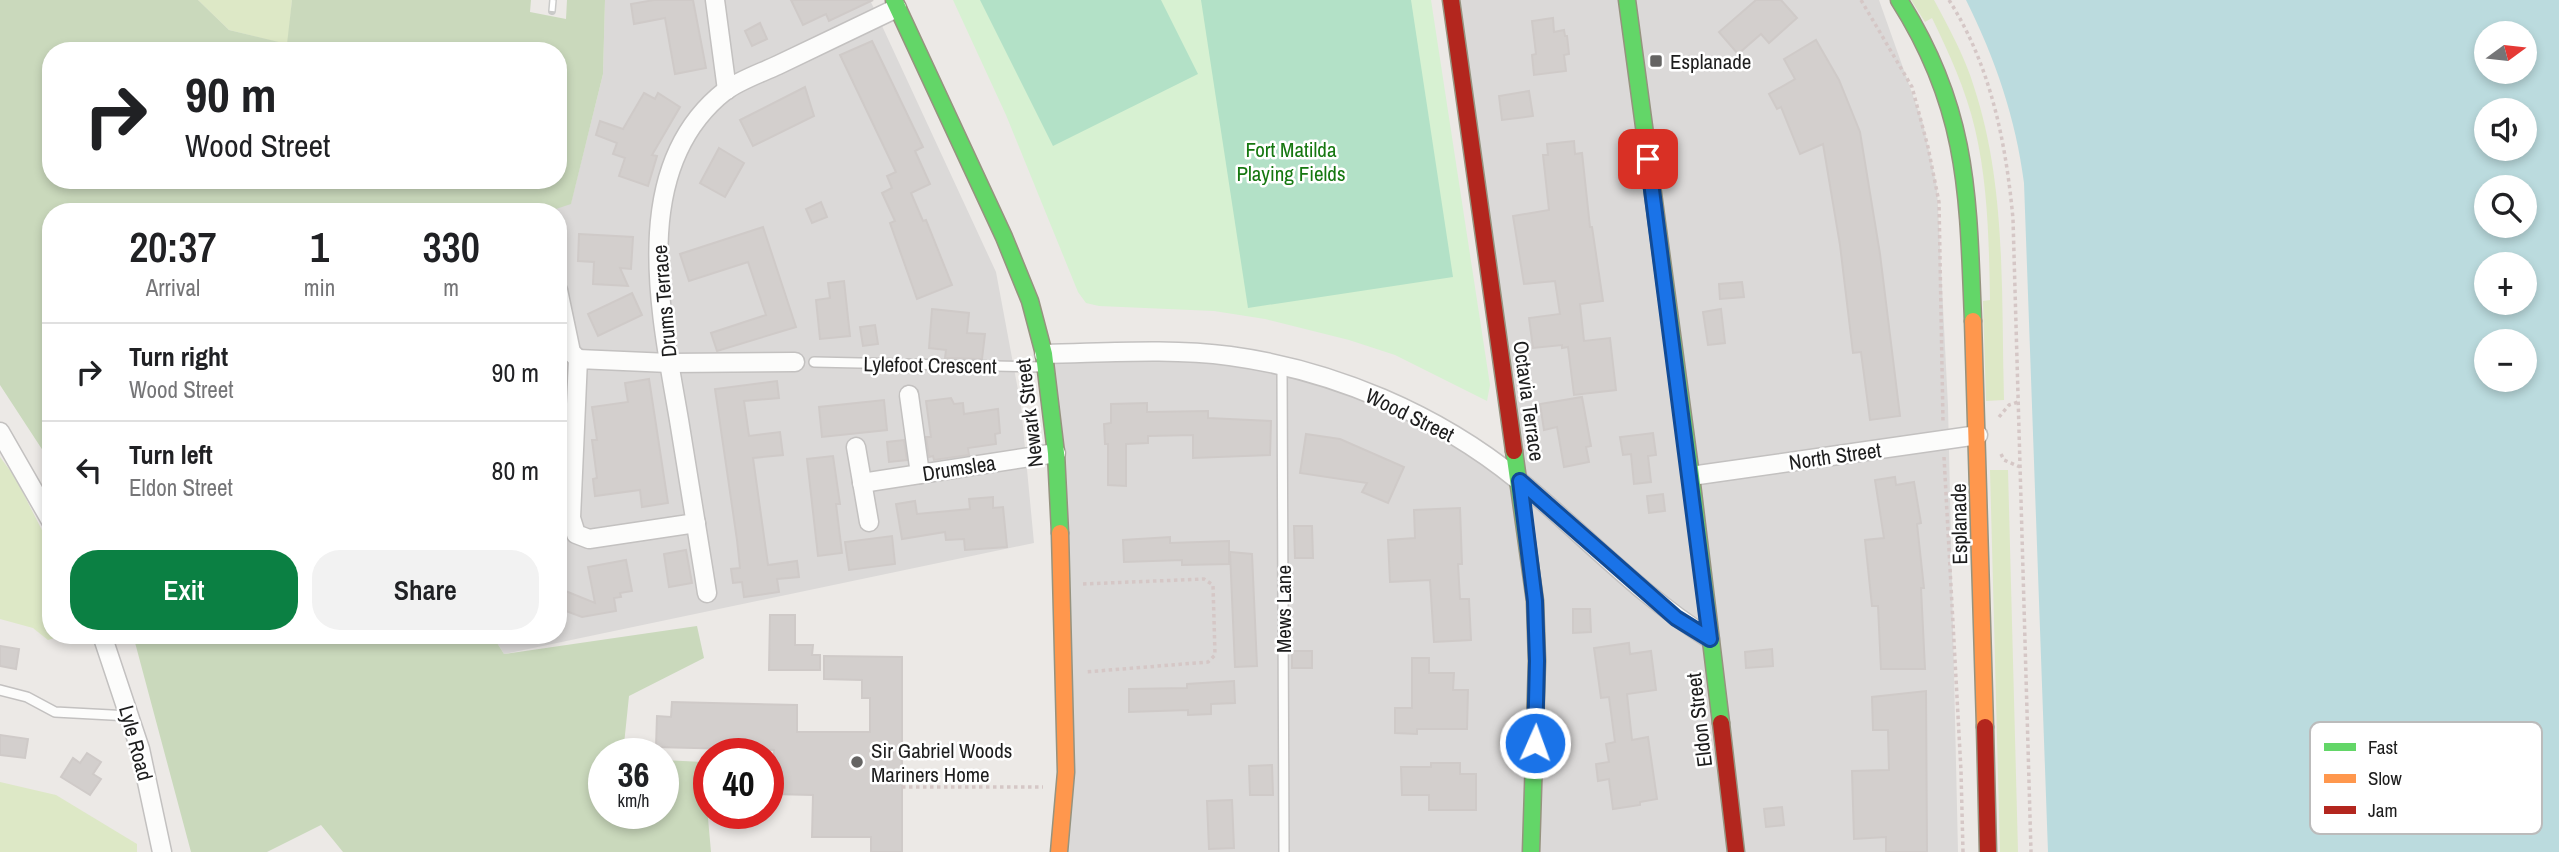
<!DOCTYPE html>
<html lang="en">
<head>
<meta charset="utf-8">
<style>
  body { margin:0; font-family:"Archivo Narrow",sans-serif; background:#f2f2f2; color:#202124; height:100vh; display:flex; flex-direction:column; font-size:26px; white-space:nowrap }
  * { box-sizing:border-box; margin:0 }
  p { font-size:23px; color:#757577 }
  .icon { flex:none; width:38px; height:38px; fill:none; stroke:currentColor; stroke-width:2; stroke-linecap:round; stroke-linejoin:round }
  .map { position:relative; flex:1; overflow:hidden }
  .sheet { position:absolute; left:42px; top:203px; width:525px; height:441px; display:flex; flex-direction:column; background:#fff; border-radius:28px; box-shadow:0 4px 10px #0003 }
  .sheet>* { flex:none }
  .banner { position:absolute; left:42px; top:42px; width:525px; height:147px; border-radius:28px; box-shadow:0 4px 10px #0003; background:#fff; color:#202124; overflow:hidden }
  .needle { width:46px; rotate:75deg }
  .fabs { position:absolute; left:2474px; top:21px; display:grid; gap:14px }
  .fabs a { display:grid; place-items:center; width:63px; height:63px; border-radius:50%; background:#fff; box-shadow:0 4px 10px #0003; font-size:35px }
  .speed { position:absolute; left:588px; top:738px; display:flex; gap:14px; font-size:35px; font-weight:700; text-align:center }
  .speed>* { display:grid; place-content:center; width:91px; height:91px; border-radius:50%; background:#fff; box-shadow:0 4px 10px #0003; line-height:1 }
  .speed small { font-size:18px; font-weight:400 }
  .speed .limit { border:10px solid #d22; background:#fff; color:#111 }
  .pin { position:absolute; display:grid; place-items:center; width:60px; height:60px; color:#fff; margin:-30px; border-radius:14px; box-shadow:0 4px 10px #0006 }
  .me { position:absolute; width:77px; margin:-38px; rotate:2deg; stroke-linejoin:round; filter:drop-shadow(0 0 5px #0008) }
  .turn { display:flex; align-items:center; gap:24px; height:147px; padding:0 28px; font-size:32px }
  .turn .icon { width:91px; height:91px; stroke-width:2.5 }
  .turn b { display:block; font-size:49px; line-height:60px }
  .eta { display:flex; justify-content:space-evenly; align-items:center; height:119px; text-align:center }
  .eta b { font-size:42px; font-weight:600; line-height:49px }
  .cta { display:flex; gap:14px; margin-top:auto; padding:14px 28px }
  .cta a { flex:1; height:80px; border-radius:28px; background:#0b8043; color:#fff; font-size:28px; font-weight:600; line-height:80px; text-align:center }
  .cta a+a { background:#f2f2f2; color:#202124 }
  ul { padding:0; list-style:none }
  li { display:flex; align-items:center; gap:21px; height:98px; padding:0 28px; border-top:2px solid #e0e0e0 }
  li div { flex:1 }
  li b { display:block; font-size:26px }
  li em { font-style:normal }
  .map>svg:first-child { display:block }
</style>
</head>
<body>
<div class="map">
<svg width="2559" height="852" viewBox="0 0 2559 852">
  <rect width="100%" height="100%" fill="#ece9e6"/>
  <!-- residential -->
  <g fill="#dbd9d8">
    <path d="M605,0h265l126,272 25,134 13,137 -530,111 -12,-19h66v-423h-11l24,-9 32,-129z"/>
    <path d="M1448,0h431l44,124 14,64 11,218 10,446h-901l9,-70 -23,-429 171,1 104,20 111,46 89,59z"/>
  </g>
  <!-- grass -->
  <g fill="#dde8c6">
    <path d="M198,0h94l-4,45 -59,-15z"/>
    <path d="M1911,0h23c15,28 31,57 40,87 33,100 27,209 30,313l-18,1 -3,-100 7,-1c-1,-57 -2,-116 -15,-171 -9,-39 -26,-76 -43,-111l-7,4z"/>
    <path d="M0,457l15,20 36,71v87h13l-16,5 -15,-12 -33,-9z"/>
    <path d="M1990,470h18l10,382h-18z"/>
    <path d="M0,782l56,13 81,49v8h-137z"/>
  </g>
  <!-- forest -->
  <g fill="#cad9bc" fill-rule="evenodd">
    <path d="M0,0h198l31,30 58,14 5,-44h239l-1,12 36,7 1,-19h38l-2,74 -32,130 -24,8h-496v251l-51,-78zM51,51h507v129h-507z"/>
    <path d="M697,626l7,32 -75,38 -6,58h-19v60h59v-54l40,2 8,90h-368l-22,-27 -54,27h-76l-58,-217h359l12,19z"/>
  </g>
  <!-- park -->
  <path fill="#d7f1d2" d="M953,0h478l59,385 -3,16 -92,-46 -46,-15 -84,-21 -51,-8 -115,-5 -13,-3 -8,-11 -72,-177z"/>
  <!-- pitch -->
  <g fill="#b3e1c7">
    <path d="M980,0h181l37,74 -145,72z"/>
    <path d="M1201,0h210l42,277 -205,31z"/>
  </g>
  <!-- water -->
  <path fill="#bbdbde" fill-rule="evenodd" d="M1966,0h593v852h-511l-24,-669c-8,-64 -29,-125 -58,-183zM2487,33h38v39h-38zM2525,110v39h-38v-39zM2525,187v39h-38v-39zM2487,264h38v39h-38zM2487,341h38v39h-38z"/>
  <!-- building -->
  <g fill="#d3cfcd" stroke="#cfcac8" stroke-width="2">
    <path d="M654,0h39l13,68 -31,6 -10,-56 -31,6 -3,-20z"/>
    <path d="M791,0h82l-44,21 -3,-7 -23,11z"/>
    <path d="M1756,0h25l16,18 -28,25 -8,-9 -23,20 -19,-22z"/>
    <path d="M1553,18l1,14 10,-2 1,6h2l2,18 -5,1 2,16 -32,4 -2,-20 4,-1 -4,-33z"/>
    <path d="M760,23l7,16 -15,7 -7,-15z"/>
    <path d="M1816,40l23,40 21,52 20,122 20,162 -30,4 -9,-68 -8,1 -13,-108 -17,-101 -23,10 -19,-47 -4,2 -8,-15 26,-15 -11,-20z"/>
    <path d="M872,41l51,106 -8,4 15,33 -19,9 12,28 3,-1 26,65 -35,14 -27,-76 5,-2 -13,-28 10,-5 -5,-12 9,-4 -56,-117z"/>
    <path d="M805,87l9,29 -61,30 -13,-26z"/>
    <path d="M1529,91l4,25 -31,4 -3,-24z"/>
    <path d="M644,93l11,6 3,-6 22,14 -28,48 5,1 -9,30 -29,-10 6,-18 -12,-4 4,-11 -21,-8 4,-14 23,8z"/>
    <path d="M1574,141l1,13 7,-1 8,74h2l11,74 -23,3 4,37 26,-3 6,52 -42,5 -6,-48 -6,1v-3l-29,3 -4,-30 31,-4 -5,-33 -31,3 -11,-68 36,-6 -6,-55h5l-1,-11z"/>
    <path d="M719,148l25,15 -19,34 -25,-14z"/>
    <path d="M821,202l6,15 -15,6 -6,-14z"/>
    <path d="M763,227l33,100 -79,24 -6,-18 55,-18 -18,-53 -59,19 -9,-27z"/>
    <path d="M579,234l54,3 -2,32 -11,-1 8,18 -35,-2 1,-22 -16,-1z"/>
    <path d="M844,281l6,55 -30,3 -4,-39 14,-2 -2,-15z"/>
    <path d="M1742,282l2,15 -24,2 -1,-15z"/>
    <path d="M632,293l10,22 -44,21 -10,-22z"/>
    <path d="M932,309l37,4 -2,20 18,1 -3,25 -37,-1 1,-8 -17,-2z"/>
    <path d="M1721,309l4,34 -17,2 -5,-33z"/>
    <path d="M875,325l3,19 -15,2 -3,-19z"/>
    <path d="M649,379l19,124 -26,4 -2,-17 -45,6 -2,-17 4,-1 -5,-38h5l-5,-33 36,-5 -3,-19z"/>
    <path d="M777,381l2,17 -35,3 5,35 31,-4 3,23 -30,3 15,107 29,-4 2,16 -22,2 2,13 -35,5 -2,-15 -9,1 -2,-14 9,-1 -3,-28 -22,-151z"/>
    <path d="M1582,397l9,49 -5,1 3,15 -25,5 -7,-40 -13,3 -4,-26z"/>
    <path d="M951,398l3,6 9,-1 1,11 34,-5 2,24 -5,1 1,10 -28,4 1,7 -35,5 -1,-4 -4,1 -3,-20h5l-5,-36z"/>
    <path d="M884,400l3,30 -65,7 -3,-30z"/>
    <path d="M1147,403v9l61,-1v7l63,3 -1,34 -77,3v-23l-45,1v7l-22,1v42l-18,-1v-41h-3l-1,-20 7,-1v-19z"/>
    <path d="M1653,433l3,22 -8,1 3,26 -17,2 -3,-30 -8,1 -3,-18z"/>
    <path d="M1306,434l34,5 64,28 -16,36 -26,-11 5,-9 -67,-10z"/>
    <path d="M904,440l3,20 -18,2 -2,-20z"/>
    <path d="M833,456l7,48h-4l6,49 -24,3 -11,-97z"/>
    <path d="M1895,477l1,8 18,-3 7,41 -4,1 7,64h-3l4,81h-44l-3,-63h-6l-7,-66 19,-2 -9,-58z"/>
    <path d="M1663,494l2,17 -16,2 -2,-17z"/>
    <path d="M993,497v11l10,-1 4,40 -42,3 -1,-11 -18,1 -1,-8 -43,7 -6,-35 19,-3 2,13 53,-5 -1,-10z"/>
    <path d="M1460,508l2,56h-4l2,35h9l2,41 -37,2 -4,-62 -40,2 -2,-42 27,-2 -1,-28z"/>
    <path d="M1294,526h18l1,32h-18z"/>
    <path d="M892,536l3,28 -46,6 -4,-28z"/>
    <path d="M1170,537v6l59,-2v23l-47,1v-5l-58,2 -1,-22z"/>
    <path d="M686,550l6,33 -23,4 -5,-33z"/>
    <path d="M1230,552l22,2 5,112 -22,1z"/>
    <path d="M626,560l6,31 -12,2 1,4 -7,1 2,13 -34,6 -24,-9v-20l37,15 -7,-36z"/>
    <path d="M1573,609h17l1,23 -18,1z"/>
    <path d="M770,615h25v30h18l-1,10h8v15h-51z"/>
    <path d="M1629,643l1,11 21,-3 5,39 -29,4 5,46 16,-3 9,62 -17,3v3l-27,4 -4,-30 -11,2 -2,-17 13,-2 -3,-18 9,-2 -6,-45 -8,1 -7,-50z"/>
    <path d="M0,646l19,3 -3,20 -16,-3z"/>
    <path d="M1772,649l1,17 -27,2 -1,-16z"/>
    <rect x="1292" y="651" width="20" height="17"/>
    <path d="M824,656l78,1v195h-31v-15h-59l1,-42 -40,-1 1,-44 -118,-3 1,-31 14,1 1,-15 125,3v27h73v-34h-8v-18l-38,-1z"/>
    <path d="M1412,658h17v15h25l-1,17h15l-1,39h-50v5l-22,-1v-25h17z"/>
    <path d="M1234,681l1,22 -24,1v10l-23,1v-5l-59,2v-23l58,-1v-4z"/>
    <path d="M1926,691l1,161h-41v-15l-32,2 -2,-68 37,-1 -1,-40h-15l-1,-33z"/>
    <path d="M0,735l28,4 -3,19 -25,-3z"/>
    <path d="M87,753l14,9 -8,12 8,5 -11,16 -29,-18 12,-19 7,5z"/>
    <path d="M1431,763h29v11h16v36h-47v-15h-27l-1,-28h30z"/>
    <path d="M1272,765l1,30h-23l-1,-29z"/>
    <path d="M1232,800l2,48 -25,1 -2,-48z"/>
    <path d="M1782,807l2,18 -18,2 -2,-18z"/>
  </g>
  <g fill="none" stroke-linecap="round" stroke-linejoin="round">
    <defs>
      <g id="lane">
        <path d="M814,362l229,5"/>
        <path d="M1282,366l2,486"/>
        <path d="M0,690l27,7 28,15 75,4"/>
      </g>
      <g id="street">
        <path d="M715,0l12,90"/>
        <path d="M558,290l13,62 7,7"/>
        <path d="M1044,354c61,-1 125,-6 186,2 103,14 207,58 288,124 65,53 121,115 192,159"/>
        <path d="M909,395l11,79"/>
        <path d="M0,432l51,89"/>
        <path d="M856,447l13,75"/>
        <path d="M1691,476l287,-41"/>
        <path d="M862,483l194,-30"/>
        <path d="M696,523l-107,16 -13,-5 -5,-16 7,-159 91,4 126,-1"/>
        <path d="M707,593c-9,-58 -19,-116 -28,-173 -18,-105 -52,-252 46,-329 15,-11 36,-18 53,-26 40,-19 79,-38 119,-57"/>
        <path d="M102,635l38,114 22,103"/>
      </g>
      <g id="fast">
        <path d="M894,0l110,237 26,64 14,53 12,99 4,80"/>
        <path d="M1627,0l64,476 30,247"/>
        <path d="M1899,0c70,110 69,196 74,321"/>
        <path d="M1514,451l21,150 2,60 -6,191"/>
      </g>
      <g id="slow">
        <path d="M1973,321l12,406"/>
        <path d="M1059,852l7,-80 -6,-239"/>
      </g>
      <g id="jam">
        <path d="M1451,0l63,451"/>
        <path d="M1721,723l15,129"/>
        <path d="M1985,727l3,125"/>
      </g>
    </defs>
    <!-- lane casing -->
    <use href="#lane" stroke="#c3c1c0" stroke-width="12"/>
    <!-- street casing -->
    <use href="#street" stroke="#c3c1c0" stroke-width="21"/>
    <!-- fast casing -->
    <use href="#fast" stroke="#96937f" stroke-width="19"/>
    <!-- slow casing -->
    <use href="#slow" stroke="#96937f" stroke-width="19"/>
    <!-- jam casing -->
    <use href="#jam" stroke="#96937f" stroke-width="19"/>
    <!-- path -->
    <g stroke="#d5c7c6" stroke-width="3.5" stroke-dasharray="3.5 3.5" stroke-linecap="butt">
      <path d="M1861,0l51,87 16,60 11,55 4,220"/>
      <path d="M1949,0c42,66 57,143 64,219l18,633"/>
      <path d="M1999,417l10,-12 9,-3"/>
      <path d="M2001,454l3,6 16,7"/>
      <path d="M1944,457l17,314 2,81"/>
      <path d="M1083,584l121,-5 9,6 2,70 -7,7 -123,10"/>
      <path d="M902,787h141"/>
    </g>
    <!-- lane -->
    <use href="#lane" stroke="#fcfcfb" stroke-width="9"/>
    <!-- street -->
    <use href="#street" stroke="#fcfcfb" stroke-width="18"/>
    <!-- fast -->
    <use href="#fast" stroke="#63d668" stroke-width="16"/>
    <!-- slow -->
    <use href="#slow" stroke="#ff974d" stroke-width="16"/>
    <!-- jam -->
    <use href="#jam" stroke="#b3261e" stroke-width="16"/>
    <defs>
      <path id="rail" d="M552,11l1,-11"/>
    </defs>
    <!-- rail casing -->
    <use href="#rail" stroke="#cacac9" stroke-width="8"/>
    <!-- rail -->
    <use href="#rail" stroke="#fff" stroke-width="5" stroke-dasharray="16" stroke-linecap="butt"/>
  </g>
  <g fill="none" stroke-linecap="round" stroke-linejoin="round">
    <defs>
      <path id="route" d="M1535,743l2,-82 -2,-60 -15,-120 156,137 34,21 -62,-480"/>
    </defs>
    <!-- route casing -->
    <use href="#route" stroke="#114b97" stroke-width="18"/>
    <!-- route -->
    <use href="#route" stroke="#1a73e8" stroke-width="12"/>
  </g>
  <!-- markers -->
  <g fill="#656463" stroke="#fff" stroke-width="2.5">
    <rect x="1649" y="54" width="14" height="14" rx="3.5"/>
    <circle cx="857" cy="762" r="7"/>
  </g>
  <g text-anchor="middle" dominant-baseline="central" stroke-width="5" stroke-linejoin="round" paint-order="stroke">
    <!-- poi labels -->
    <g font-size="21" fill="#1d1d1d" stroke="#fff" text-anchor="start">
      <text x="1670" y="61">Esplanade</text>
      <text x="871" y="750">Sir Gabriel Woods<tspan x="871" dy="24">Mariners Home</tspan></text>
    </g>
    <!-- park labels -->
    <g font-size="21" fill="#157710" stroke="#fff">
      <text x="1291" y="149">Fort Matilda<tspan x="1291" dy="24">Playing Fields</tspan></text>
    </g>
    <!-- street labels -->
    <g font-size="21" fill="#1d1d1d" stroke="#fff">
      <text transform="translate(664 301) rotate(-95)">Drums Terrace</text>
      <text transform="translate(930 365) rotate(1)">Lylefoot Crescent</text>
      <text transform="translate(1529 401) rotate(82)">Octavia Terrace</text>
      <text transform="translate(1029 413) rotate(-97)">Newark Street</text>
      <text transform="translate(1410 415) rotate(26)">Wood Street</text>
      <text transform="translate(1835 456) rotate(-8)">North Street</text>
      <text transform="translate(959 468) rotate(-9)">Drumslea</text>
      <text transform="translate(1959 524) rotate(-91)">Esplanade</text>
      <text transform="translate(1283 609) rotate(-90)">Mews Lane</text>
      <text transform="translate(1699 720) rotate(-97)">Eldon Street</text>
      <text transform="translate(136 743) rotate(75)">Lyle Road</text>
    </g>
  </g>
  <!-- legend -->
  <rect x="2310" y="722" width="232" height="112" rx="10" fill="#fff" stroke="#bbb" stroke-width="2"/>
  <rect x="2324" y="743" width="32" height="8" fill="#63d668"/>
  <rect x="2324" y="774" width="32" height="9" fill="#ff974d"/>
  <rect x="2324" y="806" width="32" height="8" fill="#b3261e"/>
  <g font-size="19" fill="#1d1d1d">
    <text x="2368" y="754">Fast</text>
    <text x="2368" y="785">Slow</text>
    <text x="2368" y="817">Jam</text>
  </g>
</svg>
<div class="fabs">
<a><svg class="needle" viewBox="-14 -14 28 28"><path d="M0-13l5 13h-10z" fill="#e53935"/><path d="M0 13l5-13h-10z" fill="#757577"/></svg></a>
<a><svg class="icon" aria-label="sound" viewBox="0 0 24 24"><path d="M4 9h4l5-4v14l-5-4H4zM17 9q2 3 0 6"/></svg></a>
<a><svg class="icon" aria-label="search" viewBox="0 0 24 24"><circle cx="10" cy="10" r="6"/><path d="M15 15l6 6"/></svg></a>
<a>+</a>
<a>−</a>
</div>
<div class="speed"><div>36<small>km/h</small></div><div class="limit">40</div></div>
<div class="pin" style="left:1648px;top:159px;background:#d93025"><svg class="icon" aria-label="arrive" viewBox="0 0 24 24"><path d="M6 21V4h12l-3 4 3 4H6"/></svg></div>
<svg class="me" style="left:1535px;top:743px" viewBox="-20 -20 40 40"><circle r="17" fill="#1a73e8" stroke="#fff" stroke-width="3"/><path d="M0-11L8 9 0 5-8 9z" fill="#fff"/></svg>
<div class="banner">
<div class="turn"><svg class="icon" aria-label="right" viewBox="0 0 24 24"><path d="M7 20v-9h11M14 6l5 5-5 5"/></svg><div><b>90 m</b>Wood Street</div></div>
</div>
<section class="sheet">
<div class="eta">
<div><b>20:37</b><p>Arrival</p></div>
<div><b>1</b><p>min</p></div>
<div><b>330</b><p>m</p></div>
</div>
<ul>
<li><svg class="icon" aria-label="right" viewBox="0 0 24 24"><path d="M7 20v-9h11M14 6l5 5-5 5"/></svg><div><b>Turn right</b><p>Wood Street</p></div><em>90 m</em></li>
<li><svg class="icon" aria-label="left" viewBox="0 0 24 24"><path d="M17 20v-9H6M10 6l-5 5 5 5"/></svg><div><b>Turn left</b><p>Eldon Street</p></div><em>80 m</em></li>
</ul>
<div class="cta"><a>Exit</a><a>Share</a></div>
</section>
</div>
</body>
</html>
